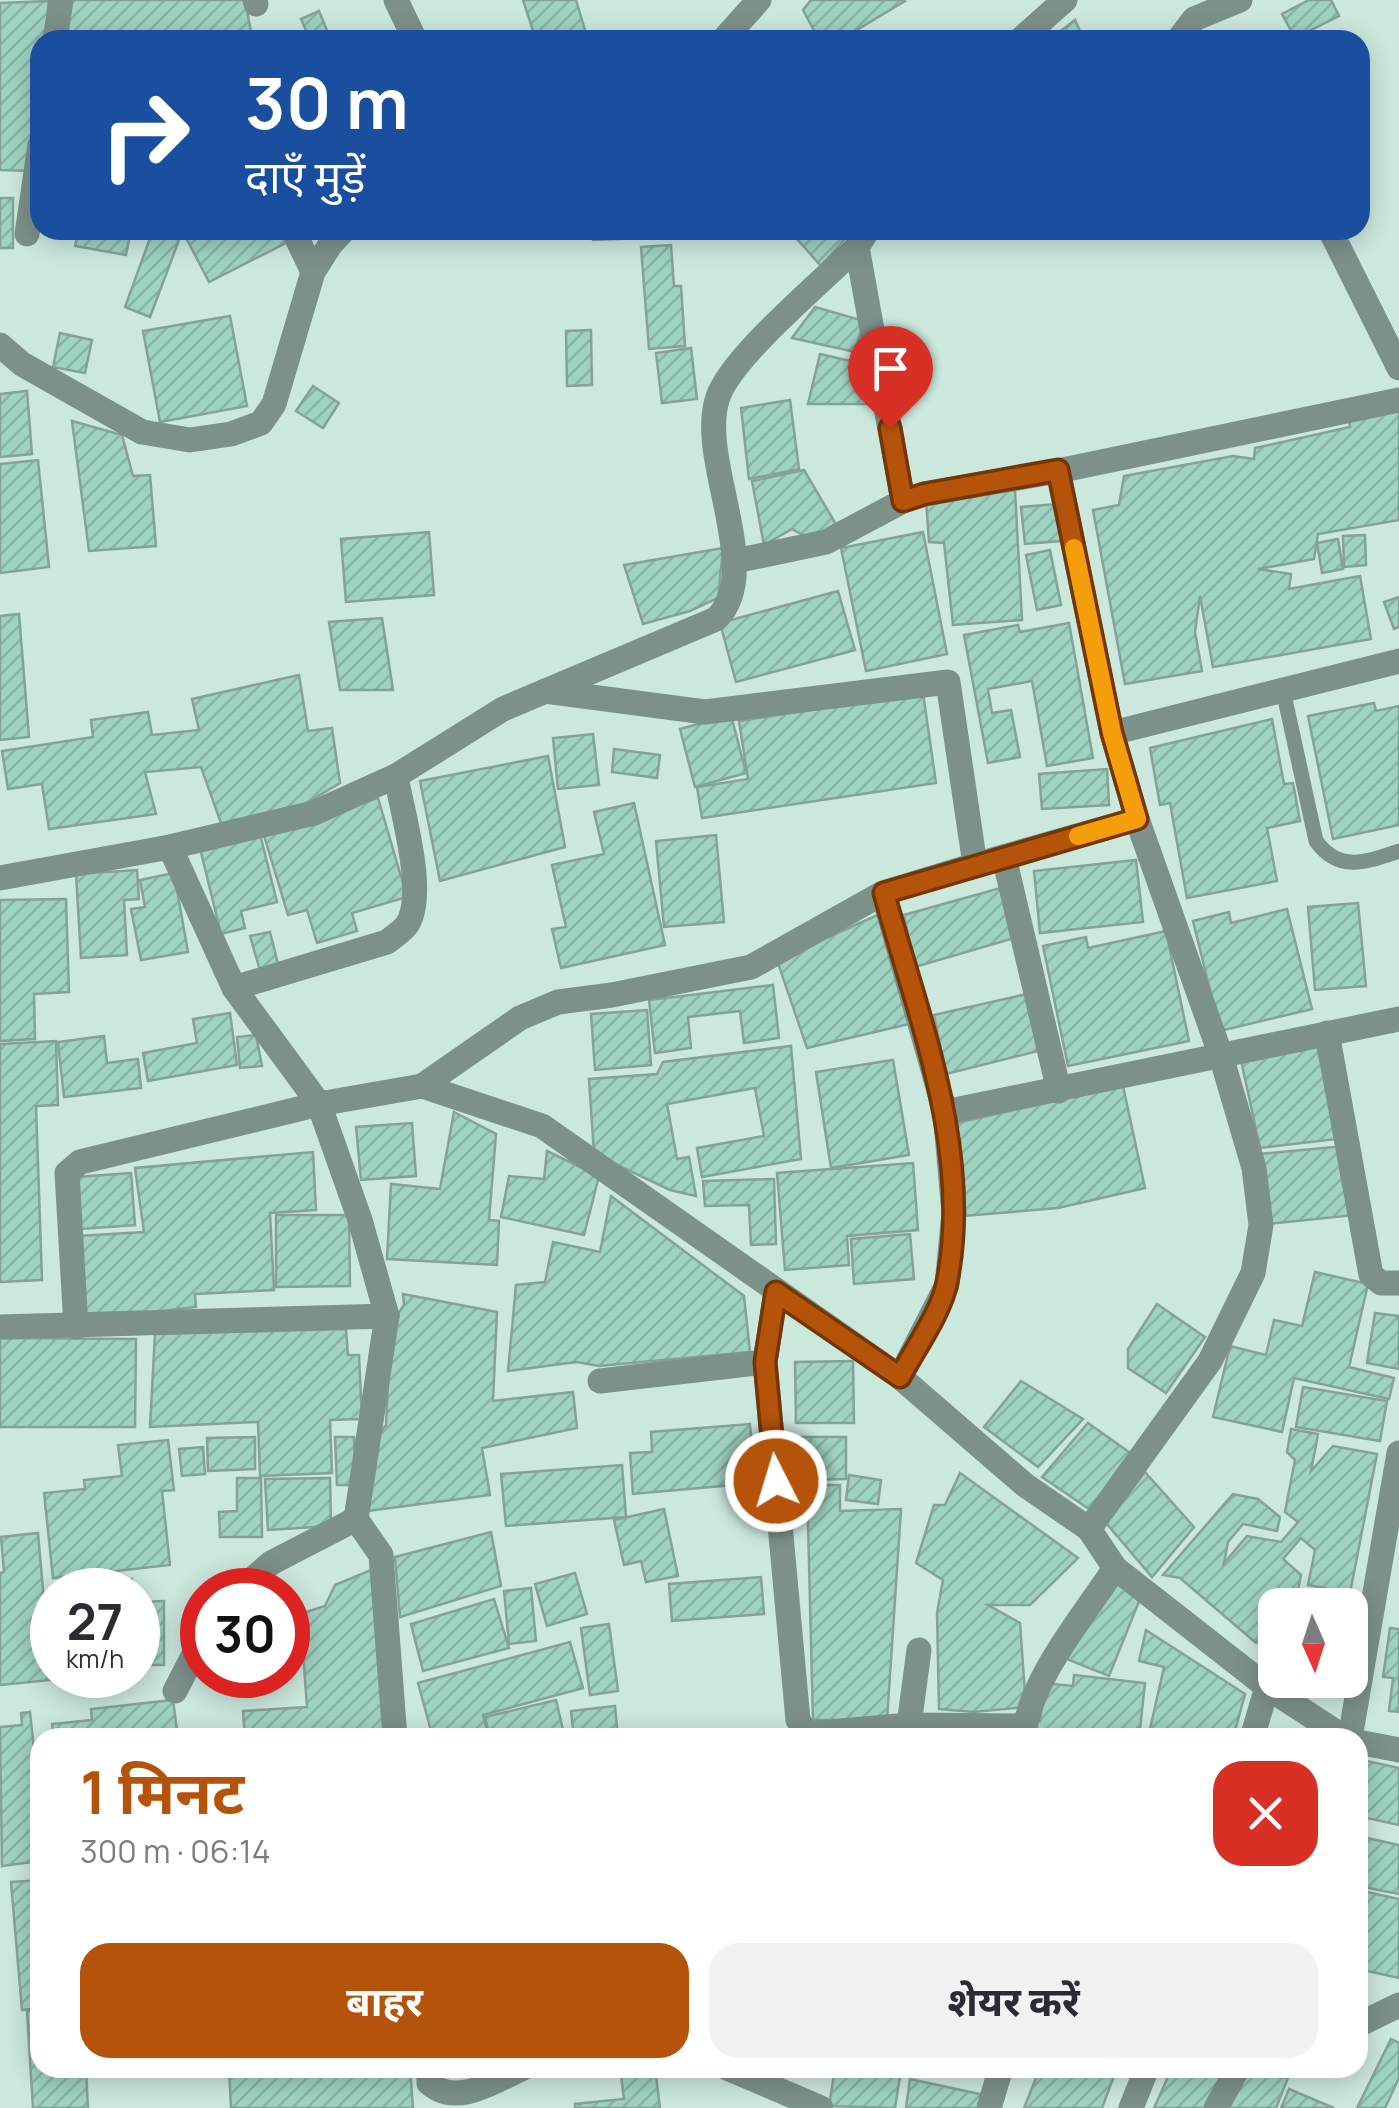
<!DOCTYPE html>
<html lang="hi">
<head>
<meta charset="utf-8">
<style>
  body { margin:0; font-family:Manrope,"Noto Sans Devanagari",sans-serif; background:#f2f2f3; color:#2b2b33; height:100vh; display:flex; flex-direction:column; font-size:38px; white-space:nowrap }
  * { box-sizing:border-box; margin:0 }
  p { font-size:32px; color:#7c7c81 }
  .icon { flex:none; width:55px; height:55px; fill:none; stroke:currentColor; stroke-width:2; stroke-linecap:round; stroke-linejoin:round }
  .map { position:relative; flex:1; overflow:hidden }
  .panel { position:absolute; left:30px; top:1728px; width:1338px; height:350px; display:flex; flex-direction:column; background:#fff; border-radius:30px; box-shadow:0 5px 25px #0003 }
  .panel>* { flex:none }
  .banner { position:absolute; left:30px; top:30px; width:1340px; height:210px; border-radius:30px; box-shadow:0 5px 25px #0003; background:#1a4fa0; color:#fff; overflow:hidden }
  .needle { width:65px; rotate:177deg }
  .tools { position:absolute; left:1258px; top:1588px; display:grid; gap:20px }
  .tools a { display:grid; place-items:center; width:110px; height:110px; border-radius:20px; background:#fff; box-shadow:0 5px 25px #0003; font-size:50px }
  .speed { position:absolute; left:30px; top:1568px; display:flex; gap:20px; font-size:50px; font-weight:700; text-align:center }
  .speed>* { display:grid; place-content:center; width:130px; height:130px; border-radius:50%; background:#fff; box-shadow:0 5px 25px #0003; line-height:1 }
  .speed small { font-size:25px; font-weight:400 }
  .speed .limit { border:15px solid #d22; background:#fff; color:#111 }
  .pin { position:absolute; display:grid; place-items:center; width:85px; height:85px; color:#fff; margin:-102px -42px; border-radius:50% 50% 50% 0; rotate:-45deg; box-shadow:0 0 10px #0007 }
  .pin .icon { rotate:45deg }
  .me { position:absolute; width:110px; margin:-55px; rotate:355deg; stroke-linejoin:round; filter:drop-shadow(0 0 8px #0008) }
  .turn { display:flex; align-items:center; gap:35px; height:210px; padding:0 50px; font-size:45px }
  .turn .icon { width:130px; height:130px; stroke-width:2.5 }
  .turn b { display:block; font-size:70px; line-height:85px }
  .round { display:grid; place-items:center; flex:none; width:105px; height:105px; border-radius:30px; background:#f2f2f3 }
  .head { display:flex; align-items:center; justify-content:space-between; height:170px; padding:0 50px }
  h1 { font-size:60px; font-weight:700; line-height:75px; color:#b45309 }
  .action { display:flex; gap:20px; margin-top:auto; padding:20px 50px }
  .action a { flex:1; height:115px; border-radius:30px; background:#b45309; color:#fff; font-size:40px; font-weight:700; line-height:115px; text-align:center }
  .action a+a { background:#f2f2f3; color:#2b2b33 }
  .map>svg:first-child { display:block }
</style>
</head>
<body>
<div class="map">
<svg width="1399" height="2108" viewBox="0 0 1399 2108">
  <defs>
    <pattern id="building-hatch" width="6" height="6" patternUnits="userSpaceOnUse" patternTransform="scale(2.5)"><rect width="6" height="6" fill="#9fd3c1"/><path d="M-1 1l2-2M0 6l6-6M5 7l2-2" fill="none" stroke="#88b4a5"/></pattern>
  </defs>
  <rect width="100%" height="100%" fill="#cbe8dd"/>
  <!-- building -->
  <g fill="url(#building-hatch)" stroke="#86a298" stroke-width="2.5">
    <path d="M73,0h172l7,37 -1,3h-187z"/>
    <path d="M523,0h53l12,40h-52z"/>
    <path d="M811,0h93l1,1 -65,39h-21l-16,-30z"/>
    <path d="M1309,0h22l8,16 -44,22 -13,-24z"/>
    <path d="M49,1l-4,39h-5v49l-8,82 -32,-1v-167z"/>
    <path d="M319,11l12,29h-21l-9,-21z"/>
    <path d="M1075,20l9,20h-35z"/>
    <rect x="0" y="198" width="13" height="50"/>
    <path d="M79,230h52l-5,25 -51,-9z"/>
    <path d="M153,230l26,10 -29,77 -25,-10z"/>
    <path d="M182,230h100l6,12 -79,40z"/>
    <path d="M593,230h50v8l-50,2z"/>
    <path d="M789,230h61l1,2 -30,34z"/>
    <path d="M671,245l3,41h7l4,60 -36,3 -8,-102z"/>
    <path d="M815,307l49,14 -9,31 -63,-14z"/>
    <path d="M230,316l17,90 -87,16 -17,-91z"/>
    <path d="M591,330l1,55 -25,1 -1,-55z"/>
    <path d="M60,333l32,7 -7,33 -32,-6z"/>
    <path d="M691,348l6,51 -35,4 -6,-50z"/>
    <path d="M820,354l52,12 8,38h-72z"/>
    <path d="M313,386l26,17 -16,25 -27,-17z"/>
    <path d="M27,391l5,63 -32,3v-63z"/>
    <path d="M790,400l9,69 -50,10 -8,-71z"/>
    <path d="M1399,410v110l-81,14 -4,25 -56,10 33,5 -2,15 71,-13 11,63 -158,28 -13,-71 -5,36 7,39 -77,13 -32,-174 26,-5 5,-29 109,-20 21,3 1,-11 95,-21 -1,-8z"/>
    <path d="M72,421l50,14 11,41 17,-1 6,71 -67,5z"/>
    <path d="M38,460l11,107 -49,6v-109z"/>
    <path d="M804,470l33,56 -25,14 -20,-11 -28,16 -12,-64z"/>
    <path d="M1015,490l7,130 -69,5 -9,-82 -15,-1 -3,-42z"/>
    <path d="M1057,504l4,37 -36,3 -4,-37z"/>
    <path d="M429,532l5,63 -88,7 -5,-63z"/>
    <path d="M923,532l24,122 -81,17 -25,-123z"/>
    <path d="M1365,535l1,30 -22,2 -1,-31z"/>
    <path d="M1338,539l5,30 -21,4 -5,-30z"/>
    <path d="M723,548l-5,50 -28,13 -47,13 -19,-59z"/>
    <path d="M1050,550l11,55 -24,5 -11,-55z"/>
    <path d="M838,591l17,59 -119,32 -16,-59z"/>
    <path d="M1399,597v30l-5,2 -10,-27z"/>
    <path d="M19,614l10,123 -29,3v-124z"/>
    <path d="M382,618l11,72h-53l-11,-68z"/>
    <path d="M1069,623l24,135 -46,8 -15,-85 -44,8 4,24 19,-3 9,47 -32,6 -24,-128 54,-10 2,7z"/>
    <path d="M299,675l9,56 24,-3 8,55 -44,26 -74,17 -21,-59 -56,5 11,42 -107,15 -7,-45 -34,5 -6,-38 91,-14 -2,-17 57,-8 4,23 47,-5 -7,-31z"/>
    <path d="M923,693l13,90 -234,35 -5,-31 51,-8 -9,-58z"/>
    <path d="M1374,703l2,8 23,-5v119l-66,14 -25,-123z"/>
    <path d="M731,715l15,58 -51,14 -15,-58z"/>
    <path d="M1272,719l12,65 9,-1 7,38 -33,7 10,53 -90,17 -17,-95 -10,2 -10,-57z"/>
    <path d="M593,734l6,51 -41,4 -5,-51z"/>
    <path d="M614,749l46,6 -3,23 -45,-6z"/>
    <path d="M548,756l17,91 -125,34 -20,-100z"/>
    <path d="M1107,769l2,36 -67,4 -3,-35z"/>
    <path d="M378,798l29,99 -55,16 5,18 -40,12 -10,-33 -19,5 -25,-83z"/>
    <path d="M634,803l31,142 -104,23 -9,-39 14,-2 -14,-62 52,-11 -10,-42z"/>
    <path d="M258,826l19,76 -36,9 4,17 -24,6 -23,-94z"/>
    <path d="M716,835l8,87 -60,5 -8,-86z"/>
    <path d="M1136,860l7,62 -103,11 -6,-62z"/>
    <path d="M137,870l2,29 -15,1 3,55 -46,3 -5,-84z"/>
    <path d="M174,873l14,79 -47,8 -10,-51 14,-2 -5,-27z"/>
    <path d="M1004,887l10,51 -99,29 -11,-52z"/>
    <path d="M66,899l3,93 -35,2 1,45 -35,2v-141z"/>
    <path d="M1358,903l8,83 -51,4 -7,-83z"/>
    <path d="M1287,909l25,100 -92,22 -27,-110 36,-9 2,11z"/>
    <path d="M882,913l31,110 -106,25 -30,-88z"/>
    <path d="M1166,931l23,110 -121,25 -25,-120 43,-9 2,11z"/>
    <path d="M270,932l9,36 -18,6 -11,-38z"/>
    <path d="M773,985l6,53 -35,5 -4,-32 -52,6 3,31 -36,5 -6,-53z"/>
    <path d="M1031,993l15,56 -100,25 -12,-59z"/>
    <path d="M647,1010l4,55 -56,5 -4,-56z"/>
    <path d="M230,1013l7,52 -89,16 -5,-28 54,-10 -4,-24z"/>
    <path d="M256,1035l6,31 -22,2 -3,-31z"/>
    <path d="M104,1036l3,27 31,-4 3,29 -77,9 -6,-55z"/>
    <path d="M56,1041l2,64 -22,1 6,174 -42,2v-238z"/>
    <path d="M1316,1041l21,98 -77,9 -19,-88z"/>
    <path d="M791,1046l10,113 -99,18 -5,-29 67,-12 -9,-48 -88,16 10,55 12,-2 7,39 -26,-6 -76,-36 -5,-75 68,-5 6,-12z"/>
    <path d="M893,1060l16,95 -78,13 -15,-96z"/>
    <path d="M1123,1086l22,102 -87,20 -94,8 -8,-93z"/>
    <path d="M454,1112l42,22 -7,86 10,1 -2,44 -110,-6 4,-75 49,5z"/>
    <path d="M412,1123l4,53 -55,4 -5,-53z"/>
    <path d="M1344,1146l11,69 -88,9 -7,-70z"/>
    <path d="M547,1151l52,25 -15,59 -83,-18 8,-41 35,3z"/>
    <path d="M313,1152l3,58 -46,3 4,77 -79,4 1,13 -112,13 -6,-84 66,-4 -9,-64z"/>
    <path d="M913,1163l5,67 -71,6 2,29 -64,5 -8,-97z"/>
    <path d="M131,1173l4,52 -54,4 -4,-52z"/>
    <path d="M774,1179l2,65 -25,1 -2,-40 -44,1 -2,-25z"/>
    <path d="M611,1196l133,100 6,56 -151,14 -22,-4 -69,9 8,-86 29,-3 8,-40 47,10z"/>
    <path d="M276,1215h73l1,71 -74,1z"/>
    <path d="M910,1234l4,45 -60,5 -3,-45z"/>
    <path d="M1315,1272l53,12 -19,83 45,11 -5,21 -95,-21 -12,54 -69,-15 17,-71 36,9 8,-35 28,6z"/>
    <path d="M403,1294l94,18 -4,89 80,-9 4,36 -95,20 8,47 -123,16 8,-72 11,-14 5,-101 13,-19z"/>
    <path d="M1157,1304l48,33 -39,56 -38,-25v-19z"/>
    <path d="M1375,1313l24,3v53l-32,-6z"/>
    <path d="M346,1329l2,26h11l3,64 -32,1 2,53 -72,3 -2,-54 -108,5 5,-93z"/>
    <path d="M0,1338l136,1 -1,88h-135z"/>
    <path d="M853,1361l1,62h-58l-1,-61z"/>
    <path d="M1021,1381l62,38 -45,48 -54,-40z"/>
    <path d="M1303,1387l84,14 -7,40 -84,-14z"/>
    <path d="M1088,1423l48,34 -44,54 -50,-34z"/>
    <path d="M750,1424l5,59 -122,11 -3,-41 22,-1 -1,-20z"/>
    <path d="M1291,1429l27,5 -7,37 22,-25 44,8 -27,139 -42,-8 7,-35 -14,-12 -18,21 18,16 -4,20 -9,10h-13v15l-19,23 -76,-65 -17,-3 70,-81 25,5 22,18 -3,14 -34,-7 -15,18 -4,21 23,-27 34,6 17,-20 -13,-10 10,-52 -8,-8z"/>
    <path d="M255,1437v32l-47,2 -1,-33z"/>
    <path d="M335,1437h19l1,48h-18z"/>
    <path d="M800,1437h46v42l-45,1z"/>
    <path d="M168,1440l6,50 -12,1 8,74 -117,13 -9,-85 41,-4 -1,-9 38,-4 -4,-31z"/>
    <path d="M203,1447l2,27 -23,2 -3,-27z"/>
    <path d="M622,1465l4,52 -120,9 -5,-52z"/>
    <path d="M1145,1472l49,55 -42,50 -46,-54z"/>
    <path d="M960,1473l118,85 -48,47h-42l32,18 6,84 -52,5 -35,-3 -2,-96 6,-33 -27,-17 18,-58h11z"/>
    <path d="M849,1475l32,5 -3,24 -32,-4z"/>
    <path d="M237,1478h24l1,59h-42l-1,-25 18,-1z"/>
    <path d="M330,1478l1,48 -63,4 -3,-51z"/>
    <path d="M807,1485h33v26l61,-2 -14,211h-74z"/>
    <path d="M664,1509l14,67 -32,6 -5,-21 -17,4 -10,-45z"/>
    <path d="M491,1532l10,54 -101,31 -5,-60z"/>
    <path d="M38,1533l13,147 -51,5v-112l4,-1 -3,-35z"/>
    <path d="M378,1567l10,171h-143l-2,-27 64,-4 -4,-54 -15,1v-36l37,-12 10,-21z"/>
    <path d="M575,1573l12,41 -40,12 -12,-42z"/>
    <path d="M1115,1575l27,19 -33,82 -45,-18z"/>
    <path d="M761,1577l3,37 -92,7 -3,-37z"/>
    <path d="M132,1579v11h-58v-10z"/>
    <path d="M531,1588l5,53 -27,3 -5,-53z"/>
    <path d="M1303,1589l47,15v1h-52z"/>
    <path d="M494,1599l15,49 -86,23 -12,-47z"/>
    <path d="M164,1601v64h-26v-63z"/>
    <path d="M609,1624l9,67 -28,4 -9,-67z"/>
    <path d="M1390,1628l9,1v83l-10,-1 4,-33 -10,-1z"/>
    <path d="M1146,1630l99,64 -12,44h-85l16,-71 -25,-6z"/>
    <path d="M570,1642l13,46 -100,27 6,23h-56l-15,-55z"/>
    <path d="M1074,1675l71,8 -6,55h-107v-17h8l4,-38 29,3z"/>
    <path d="M173,1700l5,38h-124l-2,-14 40,-4 -1,-11z"/>
    <path d="M556,1700l9,38h-75l-5,-21z"/>
    <path d="M615,1706l3,32h-44l-3,-27z"/>
    <path d="M30,1712l7,66 3,-1v84l-38,5 -2,-139 22,-2 -1,-12z"/>
    <path d="M1358,1759l41,9v57l-41,-9z"/>
    <path d="M1358,1836l41,9v49l-41,-8z"/>
    <path d="M40,1880v128l-18,2 -11,-128z"/>
    <path d="M1358,1890l41,9v79l-41,-9z"/>
    <path d="M40,2010v58h46l2,40h-55l-6,-97z"/>
    <path d="M1391,2039l8,4v35l-14,30h-28z"/>
    <path d="M229,2068h181l3,40h-182z"/>
    <path d="M620,2068h35l5,40h-85v-4l49,-5z"/>
    <path d="M835,2068l66,2 -6,38 -66,-2z"/>
    <path d="M1040,2068h77l-15,40h-78z"/>
    <path d="M1172,2068h60l-21,40h-57z"/>
    <path d="M1245,2068l43,10 -12,30h-52z"/>
    <path d="M910,2079l74,16 -6,13h-72z"/>
    <path d="M1289,2089l45,19h-53z"/>
  </g>
  <g fill="none" stroke-linecap="round" stroke-linejoin="round">
    <!-- lane -->
    <path stroke="#7c9189" stroke-width="15" d="M1283,690l33,151c23,32 50,21 83,10"/>
    <!-- street -->
    <g stroke="#7c9189" stroke-width="25">
      <path d="M255,0l1,4"/>
      <path d="M396,0l19,40"/>
      <path d="M55,40l6,-40"/>
      <path d="M723,40l36,-40"/>
      <path d="M1020,40l45,-40"/>
      <path d="M1178,40l16,-21 46,-19"/>
      <path d="M293,230l20,42"/>
      <path d="M1330,230l69,138"/>
      <path d="M27,234l13,-89"/>
      <path d="M857,247l46,254"/>
      <path d="M0,345l22,19 120,68 48,8 41,-6 30,-11 13,-19 39,-132 17,-27 14,-15"/>
      <path d="M1058,471l54,262"/>
      <path d="M735,561l91,-19 77,-41 22,-7 133,-23 341,-71"/>
      <path d="M545,691l160,21 243,-30 27,183 162,-46"/>
      <path d="M170,847l64,141 85,116 41,116 27,96 -31,203 25,36 14,183"/>
      <path d="M1004,857l55,234"/>
      <path d="M0,878l170,-31 144,-34 82,-37 107,-67 213,-90c50,-48 -20,-161 2,-222 14,-41 105,-116 139,-150l11,-17"/>
      <path d="M883,893l62,219"/>
      <path d="M234,988l153,-46c6,-5 14,-10 19,-16 22,-29 -4,-114 -10,-150"/>
      <path d="M1327,1033l44,242 10,8h18"/>
      <path d="M422,1086l98,-68 38,-16 54,-7 139,-28 132,-74 92,-28"/>
      <path d="M776,1291l-11,71 33,358 9,14 102,-9 116,1"/>
      <path d="M0,1327l387,-11"/>
      <path d="M76,1327l-9,-154 13,-11 239,-58 103,-18 120,40 358,251 125,108 64,44 26,39 152,119 78,51"/>
      <path d="M900,1377l47,-92 7,-72 -9,-101 454,-93"/>
      <path d="M600,1381l165,-19"/>
      <path d="M1089,1529l121,-168 43,-88 8,-48 -7,-57 -33,-112 -84,-237 -25,-86 287,-72"/>
      <path d="M240,1590l31,-27 85,-44"/>
      <path d="M175,1691l27,-52"/>
      <path d="M909,1725l10,-75"/>
      <path d="M1024,1738c3,-56 61,-124 91,-170"/>
      <path d="M1252,1738l15,-51"/>
      <path d="M1350,1738l49,-285"/>
      <path d="M1358,1742l41,8"/>
      <path d="M1358,2025l41,-20"/>
      <path d="M429,2068v15c28,25 67,-3 94,-15"/>
      <path d="M727,2068l94,40"/>
      <path d="M989,2108l12,-40"/>
      <path d="M1131,2108l16,-40"/>
      <path d="M1216,2108l22,-40"/>
    </g>
  </g>
  <g fill="none" stroke-linecap="round" stroke-linejoin="round">
    <defs>
      <path id="route" d="M776,1481l-11,-119 11,-70 124,85c14,-27 42,-66 47,-95 26,-131 -29,-265 -63,-389l253,-74 -25,-86 -54,-263 -134,24 -21,7 -13,-73"/>
    </defs>
    <!-- route casing -->
    <use href="#route" stroke="#753606" stroke-width="25"/>
    <!-- route -->
    <use href="#route" stroke="#b45309" stroke-width="18"/>
    <!-- slow -->
    <path stroke="#f59e0b" stroke-width="18" d="M1074,548l38,185 25,86 -59,17"/>
  </g>
</svg>
<div class="tools">
<a><svg class="needle" viewBox="-14 -14 28 28"><path d="M0-13l5 13h-10z" fill="#e53935"/><path d="M0 13l5-13h-10z" fill="#7c7c81"/></svg></a>
</div>
<div class="speed"><div>27<small>km/h</small></div><div class="limit">30</div></div>
<div class="pin" style="left:890px;top:428px;background:#d93025"><svg class="icon" aria-label="arrive" viewBox="0 0 24 24"><path d="M6 21V4h12l-3 4 3 4H6"/></svg></div>
<svg class="me" style="left:776px;top:1481px" viewBox="-20 -20 40 40"><circle r="17" fill="#b45309" stroke="#fff" stroke-width="3"/><path d="M0-11L8 9 0 5-8 9z" fill="#fff"/></svg>
<div class="banner">
<div class="turn"><svg class="icon" aria-label="right" viewBox="0 0 24 24"><path d="M7 20v-9h11M14 6l5 5-5 5"/></svg><div><b>30 m</b>दाएँ मुड़ें</div></div>
</div>
<section class="panel">
<div class="head"><div><h1>1 मिनट</h1><p>300 m · 06:14</p></div><a class="round" style="background:#d93025;color:#fff"><svg class="icon" aria-label="close" viewBox="0 0 24 24"><path d="M6 6l12 12M18 6L6 18"/></svg></a></div>
<div class="action"><a>बाहर</a><a>शेयर करें</a></div>
</section>
</div>
</body>
</html>
